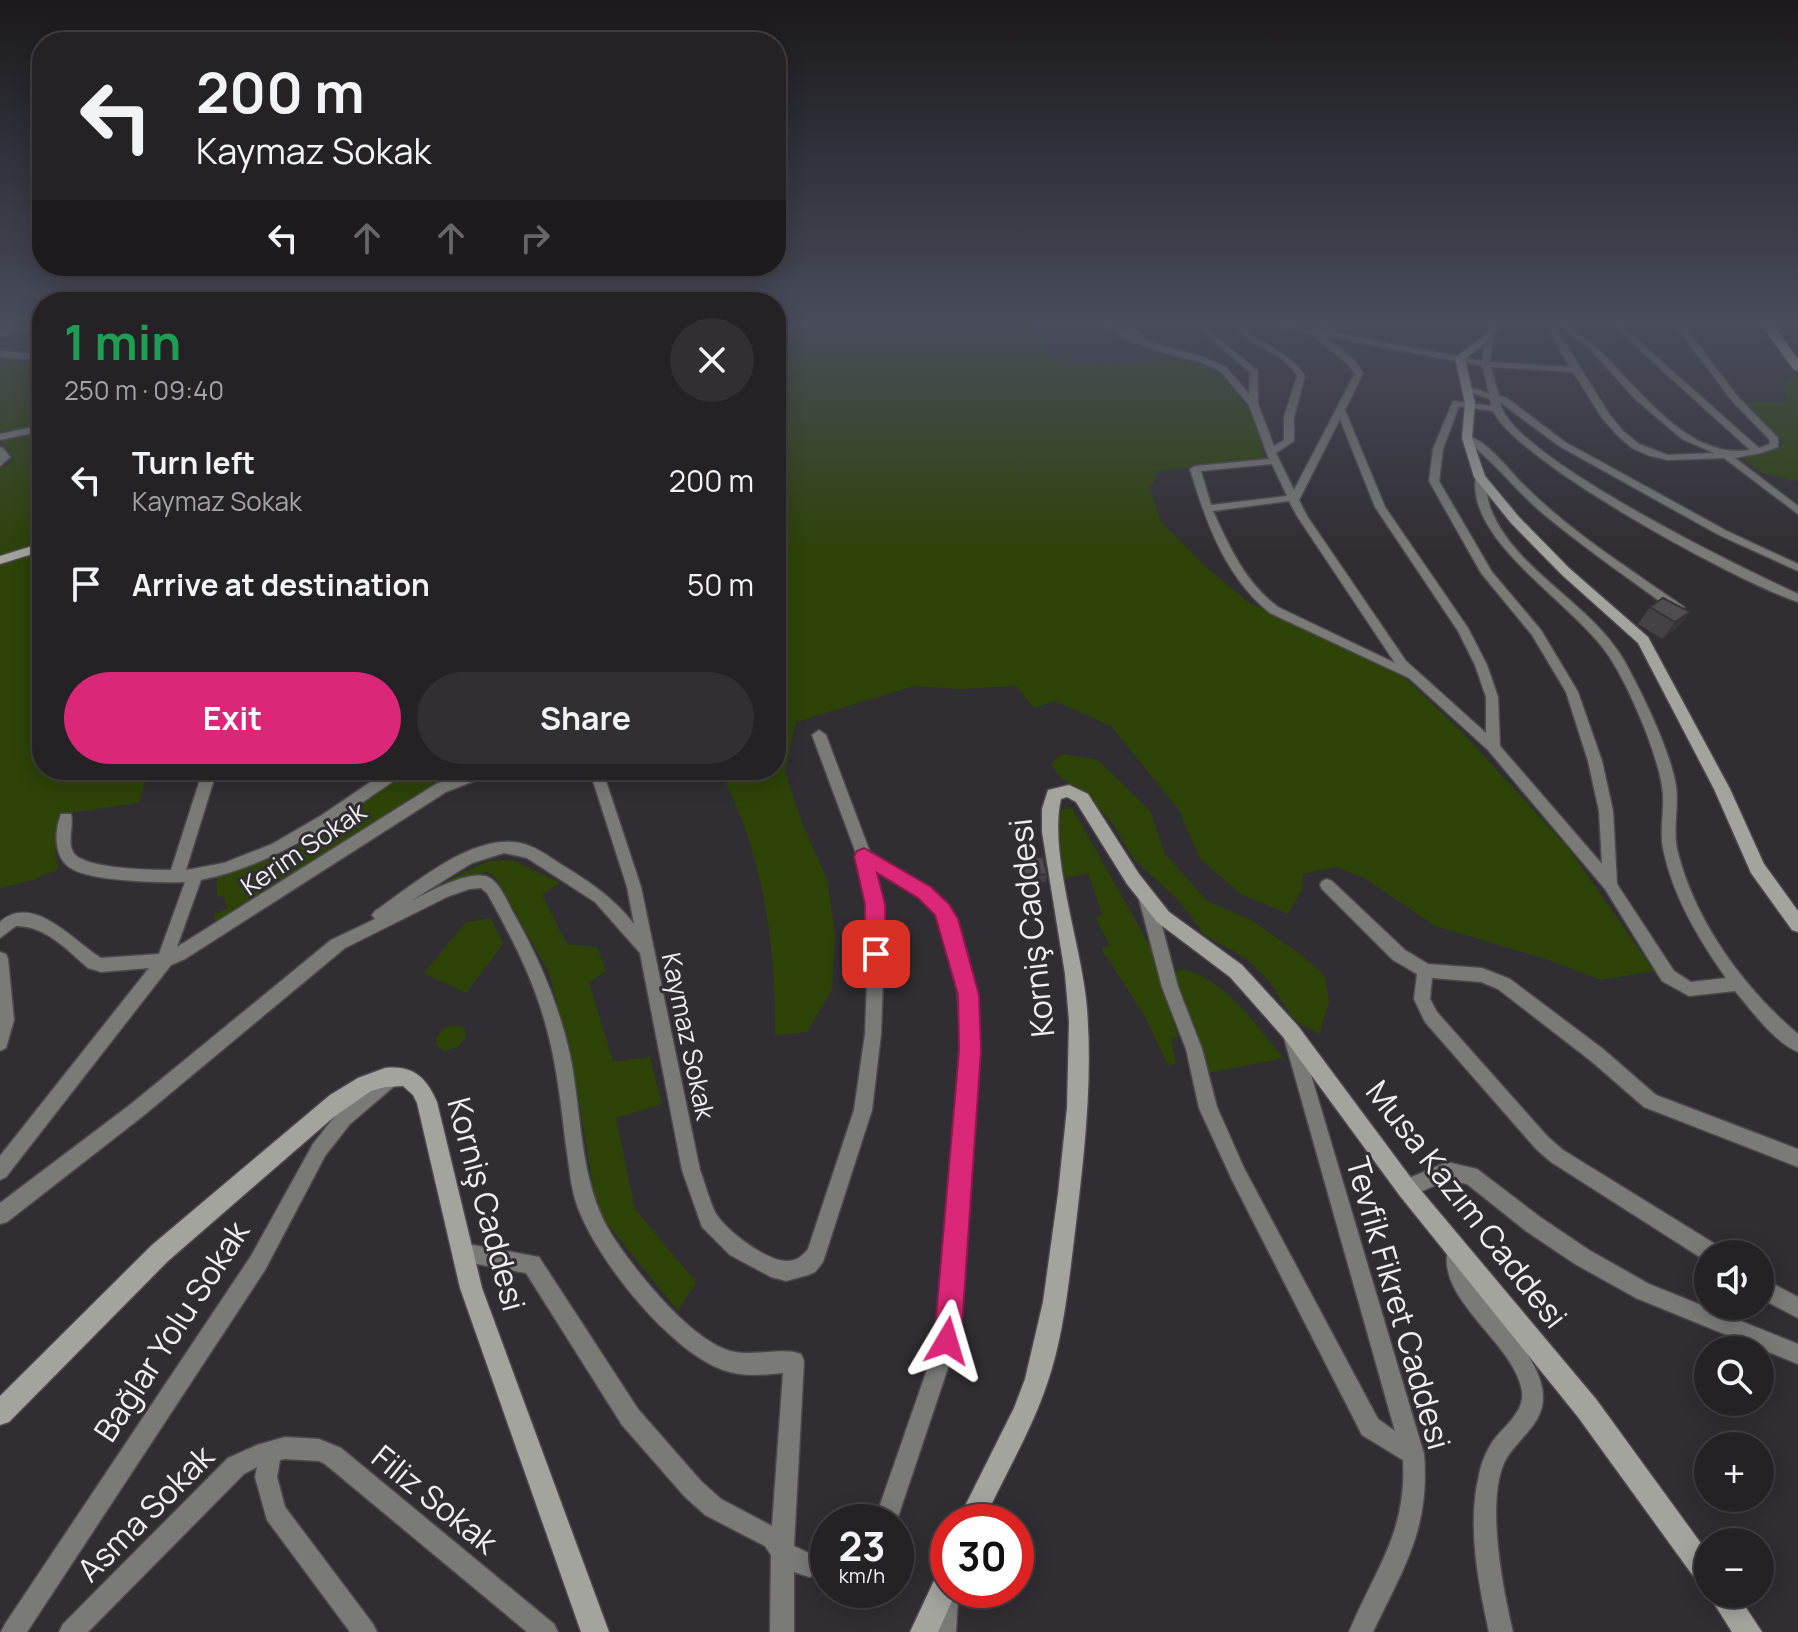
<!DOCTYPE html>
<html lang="en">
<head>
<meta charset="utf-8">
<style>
  body { margin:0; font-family:Manrope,sans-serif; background:#312f32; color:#f1f3f6; height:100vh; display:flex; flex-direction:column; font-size:30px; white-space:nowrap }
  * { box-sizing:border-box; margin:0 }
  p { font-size:26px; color:#a3a4a7 }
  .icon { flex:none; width:44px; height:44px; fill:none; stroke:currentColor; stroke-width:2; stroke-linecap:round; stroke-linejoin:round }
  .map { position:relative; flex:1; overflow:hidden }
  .side { position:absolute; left:32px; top:292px; width:754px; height:488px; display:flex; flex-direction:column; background:#252226; border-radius:32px; box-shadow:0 4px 20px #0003,0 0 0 2px #423f43 }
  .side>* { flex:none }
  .top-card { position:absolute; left:32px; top:32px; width:754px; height:244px; border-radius:32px; box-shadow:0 4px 20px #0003,0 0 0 2px #423f43; background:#252226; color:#f1f3f6; overflow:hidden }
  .fabs { position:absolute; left:1694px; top:1240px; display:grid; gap:16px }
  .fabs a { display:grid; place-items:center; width:80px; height:80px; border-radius:50%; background:#252226; box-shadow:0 4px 20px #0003,0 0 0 2px #423f43; font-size:40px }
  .speed { position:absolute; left:810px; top:1504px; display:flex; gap:16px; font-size:40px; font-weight:700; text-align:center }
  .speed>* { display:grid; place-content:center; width:104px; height:104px; border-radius:50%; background:#252226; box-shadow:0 4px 20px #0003,0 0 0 2px #423f43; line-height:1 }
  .speed small { font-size:20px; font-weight:400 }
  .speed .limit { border:12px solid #d22; background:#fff; color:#111 }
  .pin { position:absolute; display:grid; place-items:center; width:68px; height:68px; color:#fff; margin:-34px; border-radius:16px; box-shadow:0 4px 12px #0006 }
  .me { position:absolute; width:88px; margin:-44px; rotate:7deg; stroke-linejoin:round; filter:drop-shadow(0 0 6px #0008) }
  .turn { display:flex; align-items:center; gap:28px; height:168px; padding:0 32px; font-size:36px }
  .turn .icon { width:104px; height:104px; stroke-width:2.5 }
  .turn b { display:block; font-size:56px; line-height:68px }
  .lanes { display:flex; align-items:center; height:76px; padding:0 32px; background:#0003; justify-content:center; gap:40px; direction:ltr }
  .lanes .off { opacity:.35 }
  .round { display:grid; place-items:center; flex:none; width:84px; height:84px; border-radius:42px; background:#312f32 }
  .overview { display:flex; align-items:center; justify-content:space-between; height:136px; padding:0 32px }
  h1 { font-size:48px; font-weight:700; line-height:60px; color:#1e9e55 }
  .button { display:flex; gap:16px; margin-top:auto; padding:16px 32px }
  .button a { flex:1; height:92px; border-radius:48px; background:#db2777; color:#fff; font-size:32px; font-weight:700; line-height:92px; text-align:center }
  .button a+a { background:#312f32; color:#f1f3f6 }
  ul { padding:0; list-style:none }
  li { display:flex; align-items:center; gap:24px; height:104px; padding:0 32px }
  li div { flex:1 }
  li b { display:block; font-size:30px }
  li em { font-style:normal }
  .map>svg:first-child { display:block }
</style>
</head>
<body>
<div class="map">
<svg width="1798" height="1632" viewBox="0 0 1798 1632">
  <rect width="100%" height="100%" fill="#312e33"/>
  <!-- green -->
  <g fill="#2d4308">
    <path d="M804,322h228c23,82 137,13 188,49l36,50 9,38 -107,12 -8,18 11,33 46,46 41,34 156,75 58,55 107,117 85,122 -53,9 -55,-21 -111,-33 -71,-48 -28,-11 -33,7 -1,16 -14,24 -47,-20 -41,-35 -21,-49 -68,-84 -56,-25 -21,7 -18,-22 -58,3 -44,-3 -118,36 -11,50 17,51 25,56 8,55 -3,56 -25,42 -32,3c1,-91 -12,-184 -56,-265h57v-425z"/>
    <path d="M0,361l42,1v63l-42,9z"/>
    <path d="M1795,376l3,3v102l-36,-8 -18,-13 3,-4 31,-7 6,-6 -40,-42 42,2 -2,-16 2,-8z"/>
    <path d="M42,431v339h158l-7,5 -47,6 -8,22 -76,11 -7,41 3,14 -25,11 -33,8v-421l8,-2 5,-8 -12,-15z"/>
    <path d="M1062,754l36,6 52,51 15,43 42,47 44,19 52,36 22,20 4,26 -10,32 -25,-14 -25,-39 -21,-21 -43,-25 -27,-35 -45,-42 -20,-34 -26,-29 -27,-18 -9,-13z"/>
    <path d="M408,770h65l-23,7 -40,22 -191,128 -6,-12 15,-7 -6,-13 -5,2v-19l64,-23 28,-15z"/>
    <path d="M1072,808l79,140 27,89 -7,1 5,26 -8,1 -23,-48 -44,-69 9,-3 -14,-26 6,-5 -14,-41 -27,6 -3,-64 5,-6z"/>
    <path d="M513,860l47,23 -18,12 25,49 30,3 9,24 -17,11 24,80 37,-5 12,47 -46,14 19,91 61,73 -18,29 -74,-91 -9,-22 -21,-127 -25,-98 -53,-95 -9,-6 -49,13 50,-24z"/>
    <path d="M491,918l12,26 -37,49 -42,-20 42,-51z"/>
    <path d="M1179,969c42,5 79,58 104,89l-74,15 -34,-87v-13z"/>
    <path d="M451,1025l13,2 3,8 -9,12 -14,4 -7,-5c-3,-11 5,-17 14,-21z"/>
  </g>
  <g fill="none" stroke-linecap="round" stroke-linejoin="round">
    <defs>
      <g id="minor">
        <path d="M38,322h4v4l-42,11v-5z"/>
        <path d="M794,322h8l-26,21v-6z"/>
        <path d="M1090,322h10l33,13 -15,-13h8l18,14 -1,4 63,18 20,9 23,27 1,-22 -60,-50h8l60,49v33l16,42 10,-6v-23l13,-41c-15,-26 -49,-30 -66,-54h8c18,24 50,27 66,54l-11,41v24l-18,12 18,37 61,-117 -7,-9 -37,-30 -40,-8v-4h16l-1,2 29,5 12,-5 30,-2 -1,2 -27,4 -5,3 158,30 4,-26 4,-2 4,2 -4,27 80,5 -26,-45h8l57,92 14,17 16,13 29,11 46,-2 -32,-14 -47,-40 -47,-52 -35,-25c9,-1 14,3 22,9 53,35 102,130 175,119l-141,-128h8l142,126 11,-4 -1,-5 -37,-38 -59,-79h8l57,75 40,41v9l-17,6 -26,5 63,48v8l-74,-56 -56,2 -18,-4 -18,-8 -15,-13 -15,-17 -29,-46 -82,-5 8,29 8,2 58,44 162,89 71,33v7l-79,-36 -160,-89 -59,-44c8,53 244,167 298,192v8c-59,-19 -281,-140 -305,-191l-34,-5 -16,43 -4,32 53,91 49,58 37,62 24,69 11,50 4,73 57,87 17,11 35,-4c-27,-38 -52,-80 -62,-125 -6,-23 2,-45 -2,-67 -6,-36 -31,-94 -50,-125 -32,-55 -148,-118 -136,-186l9,2c1,10 2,21 5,30 24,64 101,95 135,155 18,33 45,88 51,124 3,23 -4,45 2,67 18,70 66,135 120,181v18c-25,-11 -46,-41 -63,-61l-46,5 -27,-15 -57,-92 -117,-139 -79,-72 -139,-65c-45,-36 -64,-91 -80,-144l5,-3 74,-7 -20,-54 -29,-34 -20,-9 -52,-14zM1324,336l158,30 7,27 -21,-6 -4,3 26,9 1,7 -38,-5 -20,48 -4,32 52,92 51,62 34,57 22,69 11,50 3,53 -102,-118 -2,-49 -11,-32 -19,-37 -83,-121 -40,-97 18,-37 -9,-13zM1340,419l35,88 83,124 17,34 11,32v36l-80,-72 -99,-145 -8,-16zM1272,464l15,32 -76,9 -10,-34zM1289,501l8,15 98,147 -117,-56c-33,-25 -48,-59 -65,-96z"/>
        <path d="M0,351l42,3v6l-42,-3z"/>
        <path d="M42,425v6l-42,9v-6z"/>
        <path d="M1464,436c20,-1 46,36 61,50 47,47 105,83 159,121v6h-8c-45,-33 -92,-65 -135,-101 -27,-23 -48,-53 -77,-72z"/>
        <path d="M0,447l3,1 7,9 -10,9z"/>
        <path d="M819,730l7,5 44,117 59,35 16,16 9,13 14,40 7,40 3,54 -21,291 -61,182 -22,-1 63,-181 25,-291 -6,-74 -8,-39 -6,-14 -7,-12 -17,-15 -44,-28 9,36 2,23 -4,107 -9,76 -49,152 -8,10 -7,3 -22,6 -15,-4 -41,-22 -28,-28 -20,-57 -42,-217 -45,-51 -68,-44 -23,-5 -32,10 -61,38c18,-9 53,-29 74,-25 14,3 22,26 29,38 25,44 45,91 56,141 12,58 9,125 40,177 22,35 83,113 125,120 21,4 49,-5 66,2l3,7 -10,185 15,7 19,-3v22l-19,5 -15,-5v60h-24l1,-77 -6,-9 -60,-31 -20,-18 -63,-72 -96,-152 -71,-13 -3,-7 3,-7 7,-3 77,14 99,152 63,72 20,18 51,27 11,-153c-20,2 -41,4 -60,-3 -54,-19 -132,-116 -148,-171 -5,-17 -6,-36 -9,-53 -5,-40 -9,-81 -20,-120 -13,-48 -35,-90 -59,-133l-6,-5 -12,1 -22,8 -102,51 -202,168 -136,106 -7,2v-21l131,-99 200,-164 44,-21 -3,-4 3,-4c38,-26 100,-81 149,-67 14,4 26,13 38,21 28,17 52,33 72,59l-7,-37 -35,-109 -29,-3 -7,-5h78l-7,5 -22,3 36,109 59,283c5,13 9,29 15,42 9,17 52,50 72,49 9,0 16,-5 21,-12l46,-139 11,-76 4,-107 -2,-23 -10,-48 -45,-121z"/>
        <path d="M203,770h14l-31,100 38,-7 48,-19 50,-29 66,-45h17c-10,12 -27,21 -39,30 -52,36 -103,67 -165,80l-24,67 259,-163 36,-13 50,-1 -7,5 -41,6 -28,11 -261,167 -14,6 -165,212 -6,3v-24l149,-188 -48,4 -13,-4c-21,-18 -42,-42 -72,-42l-16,12v-16c33,-30 74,20 101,36l58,-4 26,-72c-25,1 -90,-1 -111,-12 -21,-10 -20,-38 -13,-56h10c3,12 -4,26 2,38 9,17 79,18 98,18z"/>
        <path d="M1327,879l5,2 73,69 23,14 54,4 28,11 93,70 53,46 142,54v18l-154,-60 -53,-46 -93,-72 -17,-7 -49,-4 -2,21 7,13 111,125 15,13 157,97 3,7h-15v8l-2,-1 -155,-99 -15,-13 -111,-127 -11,-23 3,-25 -24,-14 -71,-71 -2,-4 2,-4z"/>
        <path d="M1147,893l5,2 3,4 23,88 24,62 15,58 27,61 134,251 17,12 -111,-393 2,-5 6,-3 6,3 2,5 124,416c6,75 -20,113 -51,178h-24c26,-63 58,-99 54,-172l-41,-25 -130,-255 -33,-72 -13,-59 -24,-62 -23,-88 3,-4z"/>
        <path d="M0,952l6,2 2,5 6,61 -8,28 -6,3z"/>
        <path d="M392,1069l6,2 3,6 -3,6 -48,41 -25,32 -60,114 -238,362h-26l4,-8 246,-368 62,-112 25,-32 48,-41z"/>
        <path d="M1447,1162l30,7 63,48 49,33 60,34 149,60v20l-162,-66 -61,-34 -49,-33 -59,-47 -20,-4 -40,18 -7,-2 -2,-7 2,-7z"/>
        <path d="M1457,1240l7,3c4,10 -2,20 4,29 19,35 74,84 75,124 1,29 -28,44 -39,67 -18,42 -1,126 9,169h-24c-11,-50 -22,-107 -10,-157 2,-11 7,-24 14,-34 11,-15 32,-29 29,-50 -8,-50 -93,-95 -72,-148z"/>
        <path d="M1760,1277l38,20v21l-38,-20z"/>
        <path d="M285,1437l34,2 22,9 213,176 4,8h-31l-202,-168 -6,-3 -34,-2 -5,1 -3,17 8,30 88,117 4,8h-27l-83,-112 -12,-43 2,-10 -13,7 -156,158h-29l4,-8 165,-166 29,-13z"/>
        <path d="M946,1587l2,3 6,1 4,8 -2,33h-24l2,-33 4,-8z"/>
      </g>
      <g id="secondary">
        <path d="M1492,322h9l-8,15 -28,22 10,44 -3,35 13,38 34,41 50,51 79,69 82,152 34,75 34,47v21l-6,-2 -41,-57 -37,-84 -76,-146 -77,-69 -50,-51 -37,-46 -12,-39 3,-35 -10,-45 31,-24z"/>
        <path d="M42,543v8l-42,13v-8z"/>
        <path d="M1069,785l19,9 51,80 30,38 73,53 56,61 116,156 182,217 112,154v35l-9,-4 -121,-167 -178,-221 -116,-158 -54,-61 -73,-55 -30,-38 -51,-82 -9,-5 -6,2c-13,55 22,150 26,210 6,77 -4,155 -13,231 -6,48 -11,98 -27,144 -16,48 -43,92 -64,138h-26l57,-114 11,-29 18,-77 15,-108 9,-86 2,-87 -4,-47 -23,-142v-23l6,-19z"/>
        <path d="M385,1068c28,-3 41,9 52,34l45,186 127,344h-28l-121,-344 -43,-185 -4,-8 -10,-9 -18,1 -14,4 -36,25 -167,145 -159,161 -9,3v-29l152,-151 178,-150 28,-17z"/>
        <path d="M948,1566v24h9l-19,42h-28l29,-62z"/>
        <path d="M1708,1594h29l25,38h-30z"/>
      </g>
      <path id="primary" d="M1759,322h12l27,37v12l-4,-1z"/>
    </defs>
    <!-- minor casing -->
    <use href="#minor" stroke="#4c494e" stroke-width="3"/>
    <!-- secondary casing -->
    <use href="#secondary" stroke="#4c494e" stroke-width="3"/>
    <!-- primary casing -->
    <use href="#primary" stroke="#4c494e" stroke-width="3"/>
    <!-- minor -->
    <use href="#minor" fill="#7a7a77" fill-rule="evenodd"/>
    <!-- secondary -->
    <use href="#secondary" fill="#a4a49f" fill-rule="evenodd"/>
    <!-- primary -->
    <use href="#primary" fill="#c4c4be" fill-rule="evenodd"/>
  </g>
  <!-- wall -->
  <g fill="#454147">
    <path d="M1650,607l40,5 -14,17 -14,10 -24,-15z"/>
    <path d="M1020,859l27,15 -1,8 -23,2 -4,-17z"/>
  </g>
  <!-- shaded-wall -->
  <path fill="#383539" d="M1690,612l-14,17 -14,10 13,-17z"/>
  <!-- building -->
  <g fill="#504c52" stroke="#383539" stroke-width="2">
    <path d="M1663,598l27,14 -15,10 -25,-15z"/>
    <path d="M1043,857l4,17 -23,2 -4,-17z"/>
  </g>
  <!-- sky -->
  <linearGradient id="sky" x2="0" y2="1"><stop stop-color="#1b191c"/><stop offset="0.59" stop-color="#484c5b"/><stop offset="1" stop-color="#484c5b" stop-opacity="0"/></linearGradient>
  <rect width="1798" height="550" fill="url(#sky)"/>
  <!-- route -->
  <path fill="#db2777" stroke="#8e194d" stroke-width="2" d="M864,848l67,39 18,17 9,15 21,76 2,55 -20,291 -4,10 -10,3 -9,-3 -4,-10 25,-291 -1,-55 -23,-80 -17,-17 -41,-25 8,31 1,50 -3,6 -7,3 -8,-3 -3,-6v-50l-11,-48 3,-5z"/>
  <g text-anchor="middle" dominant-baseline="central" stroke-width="6" stroke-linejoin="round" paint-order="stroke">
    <!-- street labels -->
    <g font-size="26" fill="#f0eef1" stroke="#312e33">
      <text transform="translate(303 848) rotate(-34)">Kerim Sokak</text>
      <text transform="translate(689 1036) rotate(78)">Kaymaz Sokak</text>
    </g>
    <!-- near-street labels -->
    <g font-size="32" fill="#f0eef1" stroke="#312e33">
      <text transform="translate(1031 928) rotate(-96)">Korniş Caddesi</text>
      <text transform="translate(487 1204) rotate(75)">Korniş Caddesi</text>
      <text transform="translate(1467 1204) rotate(52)">Musa Kazım Caddesi</text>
      <text transform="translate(1399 1303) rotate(74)">Tevfik Fikret Caddesi</text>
      <text transform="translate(171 1331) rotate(-57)">Bağlar Yolu Sokak</text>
      <text transform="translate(435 1499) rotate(39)">Filiz Sokak</text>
      <text transform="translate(145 1513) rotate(-45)">Asma Sokak</text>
    </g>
  </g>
</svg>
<div class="fabs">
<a><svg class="icon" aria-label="sound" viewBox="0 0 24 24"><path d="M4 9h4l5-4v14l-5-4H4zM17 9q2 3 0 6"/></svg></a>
<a><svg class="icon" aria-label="search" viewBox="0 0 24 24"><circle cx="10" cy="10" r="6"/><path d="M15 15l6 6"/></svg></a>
<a>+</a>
<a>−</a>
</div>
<div class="speed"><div>23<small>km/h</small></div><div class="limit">30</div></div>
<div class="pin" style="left:876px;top:954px;background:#d93025"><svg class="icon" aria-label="arrive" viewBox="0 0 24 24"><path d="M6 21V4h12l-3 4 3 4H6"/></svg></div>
<svg class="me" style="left:947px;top:1341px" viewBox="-20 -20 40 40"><path d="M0-17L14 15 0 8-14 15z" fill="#db2777" stroke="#fff" stroke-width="4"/></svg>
<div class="top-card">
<div class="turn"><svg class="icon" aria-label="left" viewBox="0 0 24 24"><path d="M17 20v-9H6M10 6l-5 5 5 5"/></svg><div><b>200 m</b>Kaymaz Sokak</div></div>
<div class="lanes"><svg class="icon" aria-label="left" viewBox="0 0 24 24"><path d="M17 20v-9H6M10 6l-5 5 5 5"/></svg><svg class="icon off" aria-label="ahead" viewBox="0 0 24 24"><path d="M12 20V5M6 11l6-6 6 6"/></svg><svg class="icon off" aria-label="ahead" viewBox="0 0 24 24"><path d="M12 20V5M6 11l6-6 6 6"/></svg><svg class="icon off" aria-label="right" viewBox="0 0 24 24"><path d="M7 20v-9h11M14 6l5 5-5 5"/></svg></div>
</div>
<section class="side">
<div class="overview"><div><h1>1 min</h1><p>250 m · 09:40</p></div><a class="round"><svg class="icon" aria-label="close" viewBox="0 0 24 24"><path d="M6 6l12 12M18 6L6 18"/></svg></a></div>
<ul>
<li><svg class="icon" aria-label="left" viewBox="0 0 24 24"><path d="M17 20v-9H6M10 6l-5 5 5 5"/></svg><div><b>Turn left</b><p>Kaymaz Sokak</p></div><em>200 m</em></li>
<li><svg class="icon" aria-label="arrive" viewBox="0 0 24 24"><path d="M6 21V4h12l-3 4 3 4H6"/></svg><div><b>Arrive at destination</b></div><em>50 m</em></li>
</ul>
<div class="button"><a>Exit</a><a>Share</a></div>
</section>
</div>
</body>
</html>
